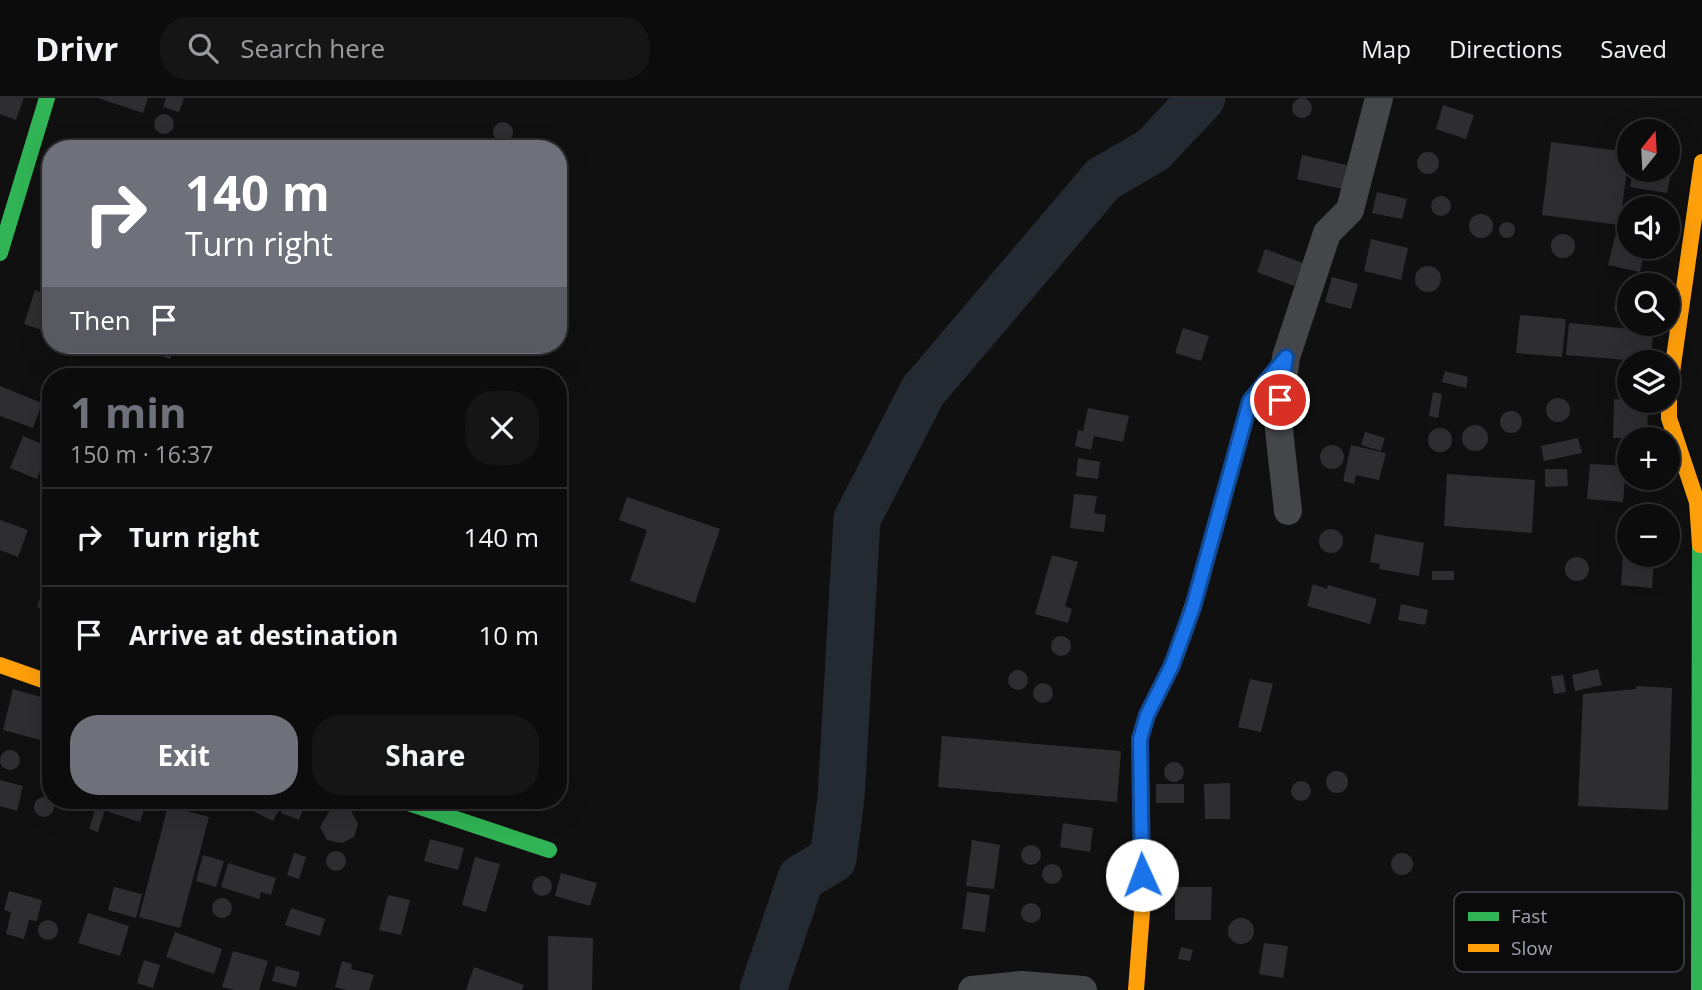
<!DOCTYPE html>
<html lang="en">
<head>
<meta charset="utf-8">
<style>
  body { margin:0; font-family:"Open Sans",sans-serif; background:#151516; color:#f1f3f6; height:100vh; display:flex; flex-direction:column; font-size:26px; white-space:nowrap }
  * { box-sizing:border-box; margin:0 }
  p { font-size:23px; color:#9a9b9d }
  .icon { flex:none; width:38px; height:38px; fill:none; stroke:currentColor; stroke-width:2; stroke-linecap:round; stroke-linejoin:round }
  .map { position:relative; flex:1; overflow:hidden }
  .details { position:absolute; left:42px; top:270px; width:525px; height:441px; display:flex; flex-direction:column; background:#0c0c0d; border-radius:28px; box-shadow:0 7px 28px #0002,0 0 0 2px #2c2c2e }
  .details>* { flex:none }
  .hud { position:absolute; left:42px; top:42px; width:525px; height:214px; border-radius:28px; box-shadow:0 7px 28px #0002,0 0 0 2px #2c2c2e; background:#6e707a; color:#fff; overflow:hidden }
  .needle { width:46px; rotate:18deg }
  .buttons { position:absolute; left:1617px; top:21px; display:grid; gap:14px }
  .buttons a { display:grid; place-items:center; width:63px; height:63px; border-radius:50%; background:#0c0c0d; box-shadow:0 7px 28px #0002,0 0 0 2px #2c2c2e; font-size:35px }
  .pin { position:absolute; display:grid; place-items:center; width:60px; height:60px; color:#fff; margin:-30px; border:4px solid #fff; border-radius:50%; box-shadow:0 2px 7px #0007 }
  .me { position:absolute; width:77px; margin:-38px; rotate:358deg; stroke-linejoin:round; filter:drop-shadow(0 0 5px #0008) }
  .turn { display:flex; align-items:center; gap:24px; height:147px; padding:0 28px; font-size:32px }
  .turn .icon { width:91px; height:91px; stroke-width:2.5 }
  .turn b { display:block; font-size:49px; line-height:60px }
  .then { display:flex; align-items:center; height:66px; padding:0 28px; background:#0003; gap:14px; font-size:26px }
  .round { display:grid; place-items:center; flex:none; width:74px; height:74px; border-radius:28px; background:#151516 }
  .summary { display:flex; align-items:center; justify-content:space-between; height:119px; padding:0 28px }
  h1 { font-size:42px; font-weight:700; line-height:52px; color:#6e707a }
  .cta { display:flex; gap:14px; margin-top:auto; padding:14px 28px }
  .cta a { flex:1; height:80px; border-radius:28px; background:#6e707a; color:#fff; font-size:28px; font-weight:700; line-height:80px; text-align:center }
  .cta a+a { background:#151516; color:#f1f3f6 }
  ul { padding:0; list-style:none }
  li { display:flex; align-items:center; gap:21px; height:98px; padding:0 28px; border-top:2px solid #2c2c2e }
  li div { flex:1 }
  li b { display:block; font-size:26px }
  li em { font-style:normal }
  header { display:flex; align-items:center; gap:42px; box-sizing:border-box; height:98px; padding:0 35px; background:#0c0c0d; border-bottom:2px solid #2c2c2e }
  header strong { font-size:33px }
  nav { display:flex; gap:38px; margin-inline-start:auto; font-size:24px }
  .search { width:490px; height:63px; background:#151516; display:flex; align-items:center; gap:18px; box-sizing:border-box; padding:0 24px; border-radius:28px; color:#9a9b9d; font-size:26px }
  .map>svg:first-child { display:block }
</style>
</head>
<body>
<header>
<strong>Drivr</strong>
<div class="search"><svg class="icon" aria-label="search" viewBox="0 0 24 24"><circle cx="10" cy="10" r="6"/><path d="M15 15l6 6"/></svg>Search here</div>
<nav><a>Map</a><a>Directions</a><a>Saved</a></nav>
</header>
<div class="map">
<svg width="1702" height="892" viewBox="0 0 1702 892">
  <rect width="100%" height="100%" fill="#101011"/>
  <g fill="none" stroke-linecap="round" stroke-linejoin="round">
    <!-- river -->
    <path stroke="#242a32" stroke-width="47" d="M763,892l38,-112 32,-19 8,-61 16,-279 66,-128 180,-212 50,-29 49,-52"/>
  </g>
  <!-- building -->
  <g fill="#2e2e30">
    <circle cx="1302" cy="10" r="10"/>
    <path d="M0,0h24l-8,22 -16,-6z"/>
    <path d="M98,0h50l-5,15z"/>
    <path d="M166,0h18l-5,14 -16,-5z"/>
    <path d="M1443,7l31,10 -8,24 -30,-10z"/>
    <circle cx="164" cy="26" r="10"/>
    <circle cx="503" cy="34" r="10"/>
    <path d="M1551,44l78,10 -9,73 -78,-10z"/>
    <circle cx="1428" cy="65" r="11"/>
    <path d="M1668,54l7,2 -8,39 -37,-6 3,-17h35z"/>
    <path d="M1302,57l45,10 -5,24 -45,-10z"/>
    <path d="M1377,94l30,7 -5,20 -30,-6z"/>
    <circle cx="1441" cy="108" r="10"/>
    <circle cx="1481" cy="128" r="12"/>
    <circle cx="1507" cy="132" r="8"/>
    <circle cx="1563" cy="148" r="12"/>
    <path d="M1615,138l14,3v8h16l-5,25 -32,-7z"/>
    <path d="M1371,141l37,9 -7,32 -37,-9z"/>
    <path d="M1265,151l38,14 -9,23 -37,-14z"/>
    <circle cx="1428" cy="181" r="13"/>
    <path d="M1332,179l26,7 -7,25 -26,-7z"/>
    <path d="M35,192l16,6v37l-27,-9z"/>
    <path d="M1629,198v21l-7,1 -8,-8 1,-8 6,-5z"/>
    <path d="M1520,217l46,4 -4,38 -46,-4z"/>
    <path d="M1569,225l84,8 -2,31 -85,-7z"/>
    <path d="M1183,230l26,8 -8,25 -26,-8z"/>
    <path d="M130,247h45l-5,14z"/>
    <path d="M1445,273l23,6 -2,11 -24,-6z"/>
    <path d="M0,288l42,17 -9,25 -33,-12z"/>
    <path d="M1433,294l9,2 -4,24 -9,-2z"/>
    <circle cx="1558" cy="312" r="12"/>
    <path d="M1614,301l34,2 -1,38 -34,-1z"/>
    <path d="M1088,310l41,8 -6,26 -29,-6 -3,14 -16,-4 3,-16 5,1z"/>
    <circle cx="1511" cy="324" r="11"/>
    <circle cx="1475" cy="340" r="13"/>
    <circle cx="1440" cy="342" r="12"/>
    <path d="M1365,334l20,6 -4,13 -20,-6z"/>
    <path d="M23,338l26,11 -12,32 -27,-11z"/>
    <path d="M1578,340l4,15 -38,8 -3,-15z"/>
    <path d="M1351,347l35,8 -7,27 -23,-5 -2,9 -11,-3z"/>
    <circle cx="1332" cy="359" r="12"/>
    <path d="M1078,360l22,4 -2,17 -22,-3z"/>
    <path d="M1590,366l36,2 -3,36 -36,-3z"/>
    <path d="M1545,371h22l1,17 -23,1z"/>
    <path d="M1447,376l88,6 -3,53 -88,-7z"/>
    <path d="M1074,396l23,2 -3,17 12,2 -2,17 -34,-4z"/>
    <path d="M627,399l93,32 -25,74 -65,-22 17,-51 -28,-10z"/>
    <path d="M0,422l28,10 -10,27 -18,-7z"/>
    <circle cx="1331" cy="443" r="12"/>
    <path d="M1375,436l49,9 -5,33 -40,-7 1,-5 -10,-2z"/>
    <path d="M1052,457l26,7 -13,44 7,3 -4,14 -33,-9z"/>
    <path d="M1623,459l31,2 -2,29 -31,-3z"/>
    <circle cx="1577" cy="471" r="12"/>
    <path d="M51,469v45l-14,-5z"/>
    <rect x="1432" y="473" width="22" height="9"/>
    <path d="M1313,486l14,5 1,-4 49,14 -7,25 -63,-18z"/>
    <path d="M1401,506l27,6 -3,15 -27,-5z"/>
    <circle cx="1061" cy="548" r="10"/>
    <path d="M1598,571l4,16 -27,6 -3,-16z"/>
    <circle cx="1018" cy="582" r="10"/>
    <path d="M1563,577l3,17 -12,2 -3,-18z"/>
    <path d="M1250,581l23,5 -12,48 -23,-5z"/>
    <circle cx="1043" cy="595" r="10"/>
    <path d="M1637,588l35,2 -4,122 -90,-4 5,-112 53,-5z"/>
    <path d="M13,591l38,11v43l-48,-13z"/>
    <path d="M942,638l179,15 -4,51 -179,-15z"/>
    <circle cx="10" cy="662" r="10"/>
    <circle cx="1174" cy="674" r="10"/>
    <circle cx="1337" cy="684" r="11"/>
    <path d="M0,682l23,6 -6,25 -17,-5z"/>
    <circle cx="1301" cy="693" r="10"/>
    <path d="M1230,685v36h-25l-1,-35z"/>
    <rect x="1156" y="686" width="28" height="19"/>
    <circle cx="44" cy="709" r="10"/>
    <path d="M98,702h10l-10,32 -9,-3z"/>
    <path d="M113,702h34l-7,22 -31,-10z"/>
    <path d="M238,702h46l-11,21 -36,-18z"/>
    <path d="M285,702h21l-7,20 -18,-7z"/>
    <path d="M348,707l10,19 -4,13 -12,6 -15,-3 -7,-13 10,-17z"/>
    <path d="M168,708l41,11 -29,111 -41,-11z"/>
    <path d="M1063,725l30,5 -3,24 -30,-5z"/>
    <path d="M430,741l34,9 -6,22 -34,-9z"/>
    <path d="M972,742l28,5 -6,44 -28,-3z"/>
    <circle cx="1031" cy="757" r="10"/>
    <circle cx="336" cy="763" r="10"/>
    <path d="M294,755l12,4 -7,22 -12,-4z"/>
    <circle cx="1402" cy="766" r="11"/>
    <path d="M203,757l21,6 -8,26 -20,-6z"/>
    <path d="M475,759l25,7 -14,48 -24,-7z"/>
    <path d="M228,765l48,15 -5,17 -10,-3 -2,7 -38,-12z"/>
    <circle cx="1052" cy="776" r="10"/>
    <path d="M561,775l36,10 -7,23 -35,-10z"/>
    <circle cx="542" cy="788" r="10"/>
    <path d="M114,789l28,7 -6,24 -28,-8z"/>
    <path d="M1175,789h37l-1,33h-36z"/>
    <path d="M9,793l33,9 -5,21 -8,-1 -5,19 -18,-5 5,-22 -7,-2z"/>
    <path d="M967,794l23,3 -5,37 -23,-3z"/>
    <path d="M388,797l22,5 -9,35 -22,-5z"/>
    <circle cx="222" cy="810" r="10"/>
    <circle cx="1031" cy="815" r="10"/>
    <path d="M291,810l34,11 -5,17 -35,-11z"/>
    <path d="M88,815l41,13 -9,30 -42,-13z"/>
    <circle cx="1241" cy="833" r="13"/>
    <circle cx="48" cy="832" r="10"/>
    <path d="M175,834l47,17 -8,25 -48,-17z"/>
    <path d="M548,838l45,2 -1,52h-44z"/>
    <path d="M1264,845l24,3 -5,32 -24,-4z"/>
    <path d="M1181,849l12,3 -3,11 -12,-2z"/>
    <path d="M233,853l35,10 -9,29h-25l-12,-3z"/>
    <path d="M144,862l16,5 -7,23 -16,-5z"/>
    <path d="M342,863l10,3 -1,5 23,6 -5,15h-23l-11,-3z"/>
    <path d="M276,868l24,6 -4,15 -24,-6z"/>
    <path d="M474,869l50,18 -2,5h-56z"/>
  </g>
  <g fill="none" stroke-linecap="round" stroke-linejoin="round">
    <!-- street -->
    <g stroke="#454649" stroke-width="28">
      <path d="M1288,413l-10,-90 8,-64 41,-124 23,-23 29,-112"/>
      <path d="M972,892l50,-5 61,5"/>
    </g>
    <!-- fast -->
    <g stroke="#30b455" stroke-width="16">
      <path d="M0,155l47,-155"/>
      <path d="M1198,492l52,-189 36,-44"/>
      <path d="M399,702l150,50"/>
      <path d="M1699,892l1,-445"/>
    </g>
    <!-- slow -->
    <g stroke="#ff9f0a" stroke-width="16">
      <path d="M1700,447l-3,-43 -28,-84v-25l33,-231"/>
      <path d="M0,567l51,18"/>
      <path d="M1136,892l7,-91 -3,-160 7,-24 25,-50 26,-75"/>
    </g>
  </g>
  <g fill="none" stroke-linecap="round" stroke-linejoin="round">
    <defs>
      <path id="route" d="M1142,777l-2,-136 7,-24 25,-50 21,-58 57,-206 36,-44 -6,43"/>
    </defs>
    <!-- route casing -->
    <use href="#route" stroke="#114b97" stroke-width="18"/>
    <!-- route -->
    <use href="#route" stroke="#1a73e8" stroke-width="12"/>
  </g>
  <!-- legend -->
  <rect x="1454" y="794" width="230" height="80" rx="10" fill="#0b0b0c" stroke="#38393e" stroke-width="2"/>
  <rect x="1468" y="814" width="31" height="9" fill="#30b455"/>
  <rect x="1468" y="846" width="31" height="8" fill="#ff9f0a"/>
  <g font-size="19" fill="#a0a4b3">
    <text x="1511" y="825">Fast</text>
    <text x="1511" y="857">Slow</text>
  </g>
</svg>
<div class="buttons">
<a><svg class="needle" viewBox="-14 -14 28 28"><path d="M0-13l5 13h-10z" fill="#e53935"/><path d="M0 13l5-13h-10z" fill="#9a9b9d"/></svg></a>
<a><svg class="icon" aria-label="sound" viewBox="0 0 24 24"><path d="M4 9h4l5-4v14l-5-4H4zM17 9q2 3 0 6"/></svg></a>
<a><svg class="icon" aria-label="search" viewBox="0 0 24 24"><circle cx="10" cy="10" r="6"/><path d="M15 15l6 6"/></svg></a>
<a><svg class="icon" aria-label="layers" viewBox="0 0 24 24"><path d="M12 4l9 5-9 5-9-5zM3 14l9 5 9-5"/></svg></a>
<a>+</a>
<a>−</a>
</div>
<div class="pin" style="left:1280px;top:302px;background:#d93025"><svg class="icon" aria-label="arrive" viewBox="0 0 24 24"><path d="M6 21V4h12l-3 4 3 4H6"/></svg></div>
<svg class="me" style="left:1142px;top:777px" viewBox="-20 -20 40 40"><circle r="19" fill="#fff"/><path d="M0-13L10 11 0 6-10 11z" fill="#1a73e8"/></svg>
<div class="hud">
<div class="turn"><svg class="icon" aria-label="right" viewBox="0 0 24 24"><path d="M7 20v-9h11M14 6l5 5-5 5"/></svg><div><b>140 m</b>Turn right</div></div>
<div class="then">Then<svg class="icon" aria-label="arrive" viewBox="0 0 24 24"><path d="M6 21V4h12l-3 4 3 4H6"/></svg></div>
</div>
<section class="details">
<div class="summary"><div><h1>1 min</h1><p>150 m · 16:37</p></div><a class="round"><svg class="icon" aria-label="close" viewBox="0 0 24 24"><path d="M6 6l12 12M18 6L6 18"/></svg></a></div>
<ul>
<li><svg class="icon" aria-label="right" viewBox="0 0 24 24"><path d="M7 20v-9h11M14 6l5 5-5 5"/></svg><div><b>Turn right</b></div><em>140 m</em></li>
<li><svg class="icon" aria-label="arrive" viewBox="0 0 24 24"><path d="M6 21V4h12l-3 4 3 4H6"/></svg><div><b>Arrive at destination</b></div><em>10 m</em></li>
</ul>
<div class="cta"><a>Exit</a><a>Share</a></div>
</section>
</div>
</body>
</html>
